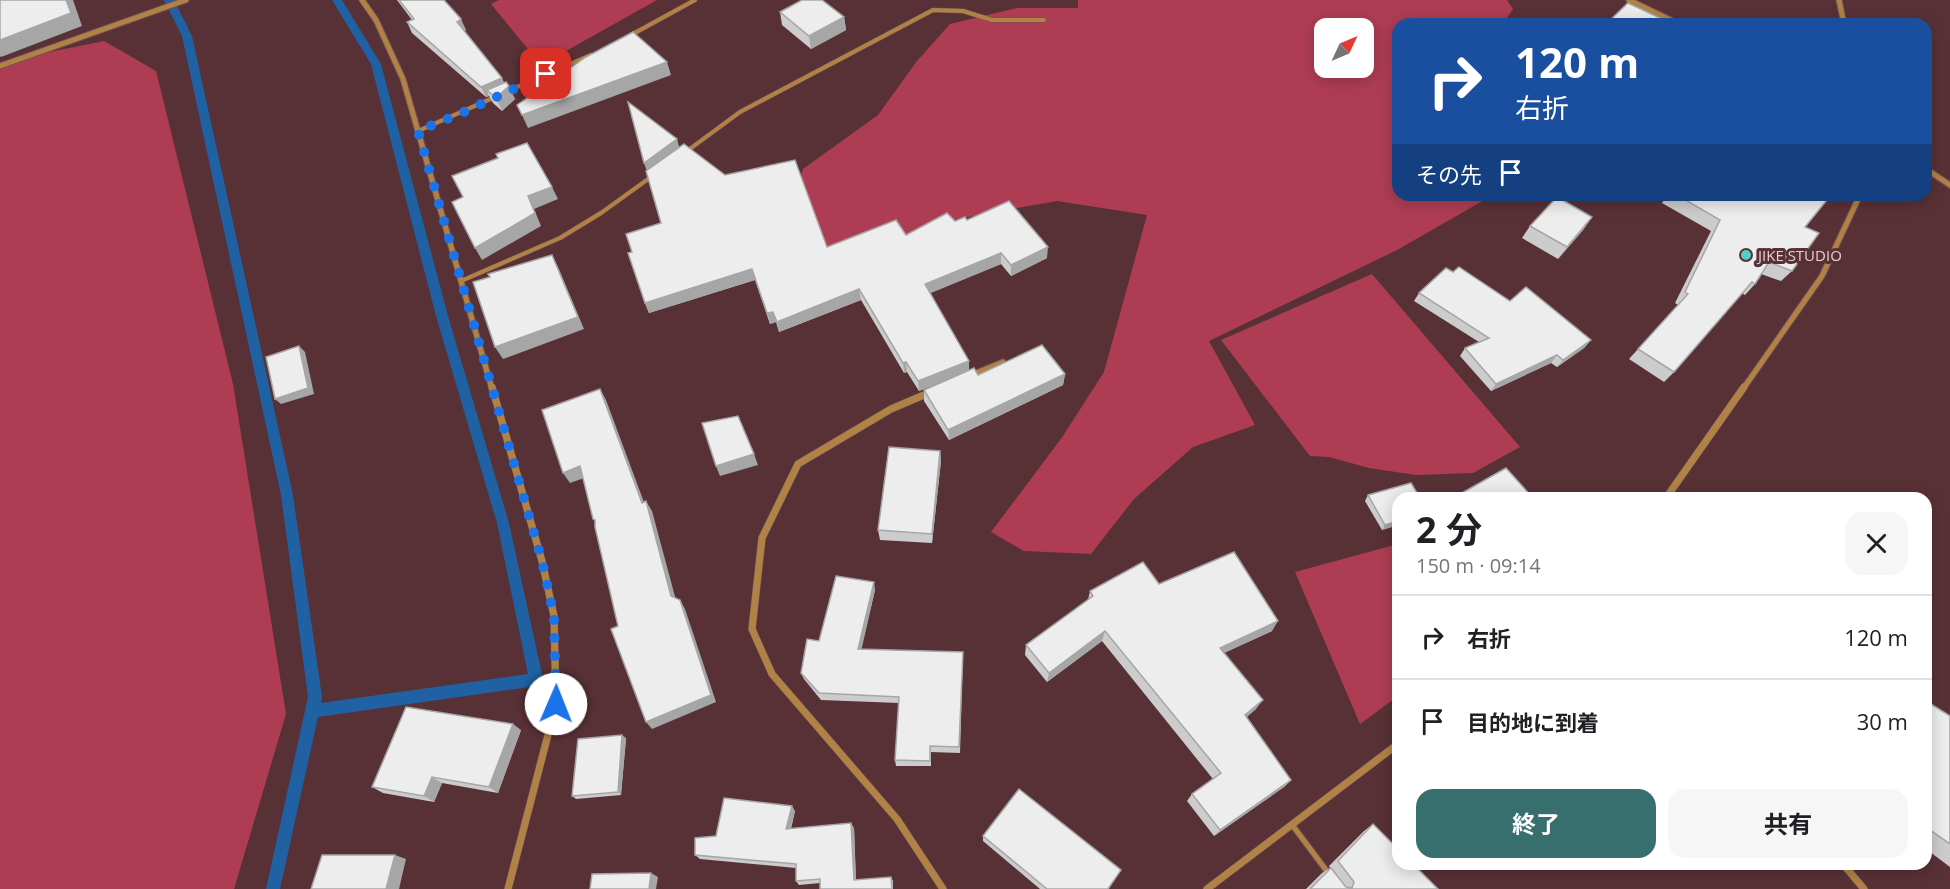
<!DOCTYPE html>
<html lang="ja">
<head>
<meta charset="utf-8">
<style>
  body { margin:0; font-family:"Open Sans","Noto Sans JP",sans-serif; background:#f6f6f6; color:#202124; height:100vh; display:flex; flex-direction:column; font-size:22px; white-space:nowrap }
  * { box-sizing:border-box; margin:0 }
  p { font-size:20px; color:#757577 }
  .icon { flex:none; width:33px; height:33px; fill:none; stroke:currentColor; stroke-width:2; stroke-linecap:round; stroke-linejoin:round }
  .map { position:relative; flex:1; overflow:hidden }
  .panel { position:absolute; left:1392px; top:492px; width:540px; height:378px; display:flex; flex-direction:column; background:#fff; border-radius:18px; box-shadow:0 3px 15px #0003 }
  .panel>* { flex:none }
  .banner { position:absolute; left:1392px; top:18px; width:540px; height:183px; border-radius:18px; box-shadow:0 3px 15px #0003; background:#1a4fa0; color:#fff; overflow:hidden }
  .needle { width:39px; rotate:46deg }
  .fabs { position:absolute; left:1314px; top:18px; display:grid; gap:12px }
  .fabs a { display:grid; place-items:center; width:60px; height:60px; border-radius:12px; background:#fff; box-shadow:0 3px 15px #0003; font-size:30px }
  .pin { position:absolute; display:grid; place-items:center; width:51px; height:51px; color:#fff; margin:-26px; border-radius:12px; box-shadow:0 3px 9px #0006 }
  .me { position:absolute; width:66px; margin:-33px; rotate:1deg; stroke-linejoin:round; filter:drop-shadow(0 0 4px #0008) }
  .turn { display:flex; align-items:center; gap:21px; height:126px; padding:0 24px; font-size:27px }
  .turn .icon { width:78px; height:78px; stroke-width:2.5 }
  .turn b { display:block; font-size:42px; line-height:51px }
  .then { display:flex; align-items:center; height:57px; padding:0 24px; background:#0003; gap:12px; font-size:22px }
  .round { display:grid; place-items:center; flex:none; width:63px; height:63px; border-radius:18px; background:#f6f6f6 }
  .headline { display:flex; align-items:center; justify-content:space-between; height:102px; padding:0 24px }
  h1 { font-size:36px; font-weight:700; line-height:45px }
  .action { display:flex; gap:12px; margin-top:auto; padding:12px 24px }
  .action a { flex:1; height:69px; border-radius:18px; background:#376e6e; color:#fff; font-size:24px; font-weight:700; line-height:69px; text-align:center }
  .action a+a { background:#f6f6f6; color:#202124 }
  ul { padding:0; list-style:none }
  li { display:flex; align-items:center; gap:18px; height:84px; padding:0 24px; border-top:2px solid #e0e0e0 }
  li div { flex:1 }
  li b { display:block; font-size:22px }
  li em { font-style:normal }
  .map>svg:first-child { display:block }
</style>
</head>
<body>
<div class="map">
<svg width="1950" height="889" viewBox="0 0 1950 889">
  <rect width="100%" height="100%" fill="#583136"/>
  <!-- green -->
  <g fill="#ae3d53" fill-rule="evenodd">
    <path d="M499,0h158l-116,65 -50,-61z"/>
    <path d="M1078,0h429l6,9 -10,15h-105v171h95l-96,55 -188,91 46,84 -62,22 -59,52 -43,55 -67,-3 -33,-19 72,-96 41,-64 43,-157 -90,-14 -117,21 -119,53 -33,-52 15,-54 75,-54 39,-54 33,-37 67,-16h61zM1324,28h40v40h-40z"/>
    <path d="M104,41l52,30 77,313 53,330 -52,175h-234v-827z"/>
    <path d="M1372,274l148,173 -47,26 -57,2 -47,-7 -40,-11 -19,-1 -89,-116z"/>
    <path d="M1398,544v152l-38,28 -65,-152z"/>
  </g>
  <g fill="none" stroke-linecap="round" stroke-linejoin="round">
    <!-- stream -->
    <path fill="#1f61a3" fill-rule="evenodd" d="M164,0h10l18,36 101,459 29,202 -1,6 207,-29 -31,-151 -61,-207 -65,-252 -39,-64h10l39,64 67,252 61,207 34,156 -2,5 -5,2 -218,31 -38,172h-14l42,-192 -27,-202 -99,-459z"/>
    <defs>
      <g id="service-far1">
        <path d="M631,35l64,-35"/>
        <path d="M508,91l83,-36"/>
        <path d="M418,131l77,-34"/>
        <path d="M687,151l53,-39 193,-102 30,1 29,9h52"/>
        <path d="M461,281l99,-43 41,-25 50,-36"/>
      </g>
      <path id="service" d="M1293,826l36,48"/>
      <g id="minor-far1">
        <path d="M362,0l14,20 27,59 89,310"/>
        <path d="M1629,0l50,24"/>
        <path d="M1839,0l5,24"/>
        <path d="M0,66l186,-66"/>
        <path d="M1926,169l24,16"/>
        <path d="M971,375l32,-13"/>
        <path d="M1743,389l79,-113 38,-81"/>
      </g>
      <g id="minor">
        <path d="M492,387l50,174 12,55 2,88 -48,185"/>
        <path d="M931,392l-40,17 -93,55 -36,74 -10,91 20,45 125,145 46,70"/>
        <path d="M1666,498l78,-111"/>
        <path d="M1843,864l21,25"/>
        <path d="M1207,889l191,-145"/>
      </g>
    </defs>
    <!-- service-far1 casing -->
    <use href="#service-far1" stroke="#755055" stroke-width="5"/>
    <!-- service casing -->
    <use href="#service" stroke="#755055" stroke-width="7"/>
    <!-- minor-far1 casing -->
    <use href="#minor-far1" stroke="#755055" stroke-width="7"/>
    <!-- minor casing -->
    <use href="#minor" stroke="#755055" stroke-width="8"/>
    <!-- service-far1 -->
    <use href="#service-far1" stroke="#b18245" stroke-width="4"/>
    <!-- service -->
    <use href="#service" stroke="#b18245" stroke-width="5"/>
    <!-- minor-far1 -->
    <use href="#minor-far1" stroke="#b18245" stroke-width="5"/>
    <!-- minor -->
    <use href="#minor" stroke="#b18245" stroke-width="7"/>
  </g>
  <!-- wall -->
  <g fill="#ccc">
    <path d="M397,0h47l22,30 -2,1 40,52 11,16 -13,12 -9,-8 -4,-7 -3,1 -74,-64 -5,-11 5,-2z"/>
    <path d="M780,12l64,5 2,13 -35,19 -29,-24z"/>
    <path d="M679,147l46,28 102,72 79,-12 49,-14 12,-1 80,38 -36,18 -10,-12 -71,29 39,68v9l9,5 87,-1 -2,11 -114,55 -25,-39v-11l24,-11 -29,12 -12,-19 -3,1 -43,-73 -82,32 -3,-10 -6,2 -15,-44 -106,33 -4,-10 -13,-51 29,-29z"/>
    <path d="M1668,195h163l-26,32 -13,44 -11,10 -20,-7 -6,10 -10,11 -3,-2 -68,79 -10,10 -35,-23 49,-54 -3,-2 36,-72 -49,-28z"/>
    <path d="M1592,217l-9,13 -25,29 -36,-21 8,-12z"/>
    <path d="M1453,272l57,29 81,39 -7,8 -27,19 -6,-4 -60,28 -31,-35 5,-8 14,-6 -65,-41 5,-8z"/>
    <path d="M940,451l1,10 -9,82 -52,-3 -2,-10z"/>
    <path d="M1368,495l30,3v27l-16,5 -17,-29z"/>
    <path d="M1159,584l113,47 -48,22 32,56 -10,8 45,63 -7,7 -70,49 -27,-35 5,-7 21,-15 -111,-138 -55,41 -22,-27 1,-10 62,-45 2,-9z"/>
    <path d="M875,590l-14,59 102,3 -3,101 -29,-1v14h-35l-1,-6 4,-57 -78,-3 -17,-21 -3,-6 18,-32z"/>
    <path d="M1926,701l24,15v151l-24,-18z"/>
    <path d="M521,730l-23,63 -56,-10 -8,19 -51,-9 -11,-6z"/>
    <path d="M626,738l-5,57 -45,4 -4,-3z"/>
    <path d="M795,811l-4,18 63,-1 2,52 35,-3 2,4v8h-73v-6l-21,2 -3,-4v-13l-96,-9 -5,-4 21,-19z"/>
    <path d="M1373,824l65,65h-132l16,-16 8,-5 -1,-2 35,-35z"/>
    <path d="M983,836l125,53h-68l-57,-48z"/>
  </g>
  <!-- shaded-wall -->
  <g fill="#a6a6a6">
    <path d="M66,0h7l9,26 -81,31 -1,-1v-16z"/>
    <path d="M844,17l2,13 -35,19 -2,-13z"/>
    <path d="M461,19l5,11 -4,3 -5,-11z"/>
    <path d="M667,62l4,13 -143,53 -6,-13z"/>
    <path d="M502,78l5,10 -20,2 2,6 -3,1 -5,-10z"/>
    <path d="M509,86l6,13 -13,12 -6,-13z"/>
    <path d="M677,139l3,11 -32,24 -4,-11z"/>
    <path d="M552,187l6,12 -24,10 7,17 -59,34 -7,-12 53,-52z"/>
    <path d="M1592,217l-9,13 -25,29 9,-12z"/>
    <path d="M1048,247l-1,11 -36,18v-11z"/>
    <path d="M1001,253v11l-75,31 -1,-11z"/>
    <path d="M552,255l6,12 26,62 -81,30 -8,-12z"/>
    <path d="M752,269l3,11 -106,33 -4,-10z"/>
    <path d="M859,289l2,11 -82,32 -2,-10z"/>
    <path d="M773,312l3,10 -6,2 -3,-11z"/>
    <path d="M1591,340l-7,8 -27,19 6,-7z"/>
    <path d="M299,346l6,6 9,42 -33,10 -6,-5z"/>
    <path d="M1557,355l-6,8 -60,28 5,-7z"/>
    <path d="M969,361v10l-50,20 -1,-10z"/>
    <path d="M906,362l1,10 -3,1 -1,-10z"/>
    <path d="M1065,374l-2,11 -114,55 -1,-10z"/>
    <path d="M600,389l6,11 42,113 -6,-10z"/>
    <path d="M940,451l1,10 -9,82v-9z"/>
    <path d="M754,454l4,11 -38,11 -4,-10z"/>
    <path d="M580,466l7,11 -17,6 -7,-10z"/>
    <path d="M646,501l6,10 25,93 -6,-8z"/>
    <path d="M1398,521v4l-16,5 3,-5z"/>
    <path d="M874,582l1,8 -15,66 -2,-7z"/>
    <path d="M680,600l5,9 31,93 -64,27 -6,-7z"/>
    <path d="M1278,621l-6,10 -57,26 5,-9z"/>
    <path d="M1105,631l-3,10 -55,41 2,-9z"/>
    <path d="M1263,700l-7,9 -17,15 6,-9z"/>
    <path d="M513,724l8,6 -23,63 -9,-6z"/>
    <path d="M622,735l4,3 -5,57 -3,-3z"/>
    <path d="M432,777l10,6 -8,19 -10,-6z"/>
    <path d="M1291,780l-7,7 -70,49 6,-6z"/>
    <path d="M792,806l3,5 -6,23 -3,-5z"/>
    <path d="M851,823l3,5 2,56 -2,-4z"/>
    <path d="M395,855l11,4 -7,30h-13z"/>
    <path d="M651,873l7,4 -2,12h-7z"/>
  </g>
  <!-- building -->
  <g fill="#ededed" stroke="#a6a6a6" stroke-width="1.5">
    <path d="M0,0h66l5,13 -71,27z"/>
    <path d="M399,0h45l17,19 -4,3 45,56 -21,9 -74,-65 7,-3z"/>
    <path d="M802,0h20l22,17 -35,19 -29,-24z"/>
    <path d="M1628,3l45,21h-67z"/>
    <path d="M633,32l34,30 -145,53 -5,-10 69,-48z"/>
    <path d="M506,82l3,4 -13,12 -9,-8z"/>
    <path d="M628,102l49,37 -33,24z"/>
    <path d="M527,143l25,44 -24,9 7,17 -60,35 -23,-46 11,-5 -11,-21 46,-18 -2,-4z"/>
    <path d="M684,144l41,31 70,-15 32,87 69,-27 10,15 41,-22 8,8 10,-4 2,3 42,-19 39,46 -37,18 -10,-12 -76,31 44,77 -51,20 -12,-19 -3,1 -44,-74 -82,33 -4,-10 -6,1 -15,-44 -107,34 -17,-50 4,-1 -6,-18 35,-11 -15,-52z"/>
    <path d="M1677,195h154l-26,32 14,6 -27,38 -23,-9 -14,22 -3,-2 -78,90 -36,-23 50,-55 -3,-2 35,-72z"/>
    <path d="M1557,197l35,20 -25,30 -37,-21z"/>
    <path d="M552,255l26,62 -83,30 -22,-65 17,-5 -2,-3z"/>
    <path d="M1459,267l51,34 16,-14 65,53 -28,20 -6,-5 -61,29 -31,-36 24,-10 -70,-45 27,-25 7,4z"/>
    <path d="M1042,345l23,29 -117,56 -24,-40 50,-22 4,7z"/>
    <path d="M299,346l9,42 -33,11 -9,-42z"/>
    <path d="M600,389l42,114 4,-2 25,95 9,4 31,95 -65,27 -35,-93 7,-3 -23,-99v-7l-2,-1 -13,-53 -17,7 -21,-63z"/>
    <path d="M738,416l16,38 -38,12 -14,-43z"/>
    <path d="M889,447l51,4 -8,83 -54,-4z"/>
    <path d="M1506,468l27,30h-80z"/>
    <path d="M1411,483l9,15h-22v23l-13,4 -17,-30z"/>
    <path d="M1234,552l44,69 -58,27 43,52 -18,15 46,65 -71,50 -28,-36 29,-21 -116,-142 -56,42 -23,-28 67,-49 -3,-5 53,-29 16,22z"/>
    <path d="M836,576l38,6 -16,67 105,3 -4,95 -29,-1v15l-35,-1 4,-63 -80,-4 -18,-20 6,-34 12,2z"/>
    <path d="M1926,701l24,15v128l-24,-17z"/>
    <path d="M406,707l107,17 -24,63 -57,-10 -8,19 -52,-9z"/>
    <path d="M622,735l-4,57 -46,4 6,-57z"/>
    <path d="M1019,789l102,81 -13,19h-61l-64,-53z"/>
    <path d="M724,798l68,8 -6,23 65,-6 3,57 37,-3 1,12h-72v-10l-24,2v-17l-101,-9v-17l21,-2z"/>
    <path d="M1373,824l25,25v15h15l25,25h-128l21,-21 15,19 6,1 2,-6 -16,-21z"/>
    <path d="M322,855h73l-9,34h-75z"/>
    <path d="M651,873l-2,16h-59l2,-15z"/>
  </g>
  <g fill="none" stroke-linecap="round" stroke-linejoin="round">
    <!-- route -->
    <path stroke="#1a73e8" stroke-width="10" stroke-dasharray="0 18" d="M546,74l-82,38 -46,19 124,430 12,55 2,88"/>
  </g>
  <!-- markers -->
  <circle fill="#53cdc9" stroke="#583136" stroke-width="2" cx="1746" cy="255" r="6"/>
  <g text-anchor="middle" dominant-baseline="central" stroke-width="6" stroke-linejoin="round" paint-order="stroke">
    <!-- poi labels -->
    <g font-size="15" fill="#e7ced0" stroke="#583136" text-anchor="start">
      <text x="1758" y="255">JIKE STUDIO</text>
    </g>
  </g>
</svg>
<div class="fabs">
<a><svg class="needle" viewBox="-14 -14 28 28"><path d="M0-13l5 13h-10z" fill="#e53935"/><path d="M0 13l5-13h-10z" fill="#757577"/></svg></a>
</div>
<div class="pin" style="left:546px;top:74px;background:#d93025"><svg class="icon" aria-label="arrive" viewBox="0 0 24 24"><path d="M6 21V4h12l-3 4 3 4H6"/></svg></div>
<svg class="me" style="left:556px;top:704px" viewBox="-20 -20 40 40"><circle r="19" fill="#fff"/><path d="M0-13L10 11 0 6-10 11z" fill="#1a73e8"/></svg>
<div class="banner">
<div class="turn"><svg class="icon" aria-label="right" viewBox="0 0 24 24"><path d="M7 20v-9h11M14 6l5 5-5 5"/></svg><div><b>120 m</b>右折</div></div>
<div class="then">その先<svg class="icon" aria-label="arrive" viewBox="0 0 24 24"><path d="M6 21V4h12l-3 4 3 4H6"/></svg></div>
</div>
<section class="panel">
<div class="headline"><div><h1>2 分</h1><p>150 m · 09:14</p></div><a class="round"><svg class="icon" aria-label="close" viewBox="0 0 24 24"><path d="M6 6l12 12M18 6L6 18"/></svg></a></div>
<ul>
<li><svg class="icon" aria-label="right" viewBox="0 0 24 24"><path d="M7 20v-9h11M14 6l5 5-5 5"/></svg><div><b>右折</b></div><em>120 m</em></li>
<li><svg class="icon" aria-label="arrive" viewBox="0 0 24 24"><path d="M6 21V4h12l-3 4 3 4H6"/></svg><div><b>目的地に到着</b></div><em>30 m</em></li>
</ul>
<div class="action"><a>終了</a><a>共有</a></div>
</section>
</div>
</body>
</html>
